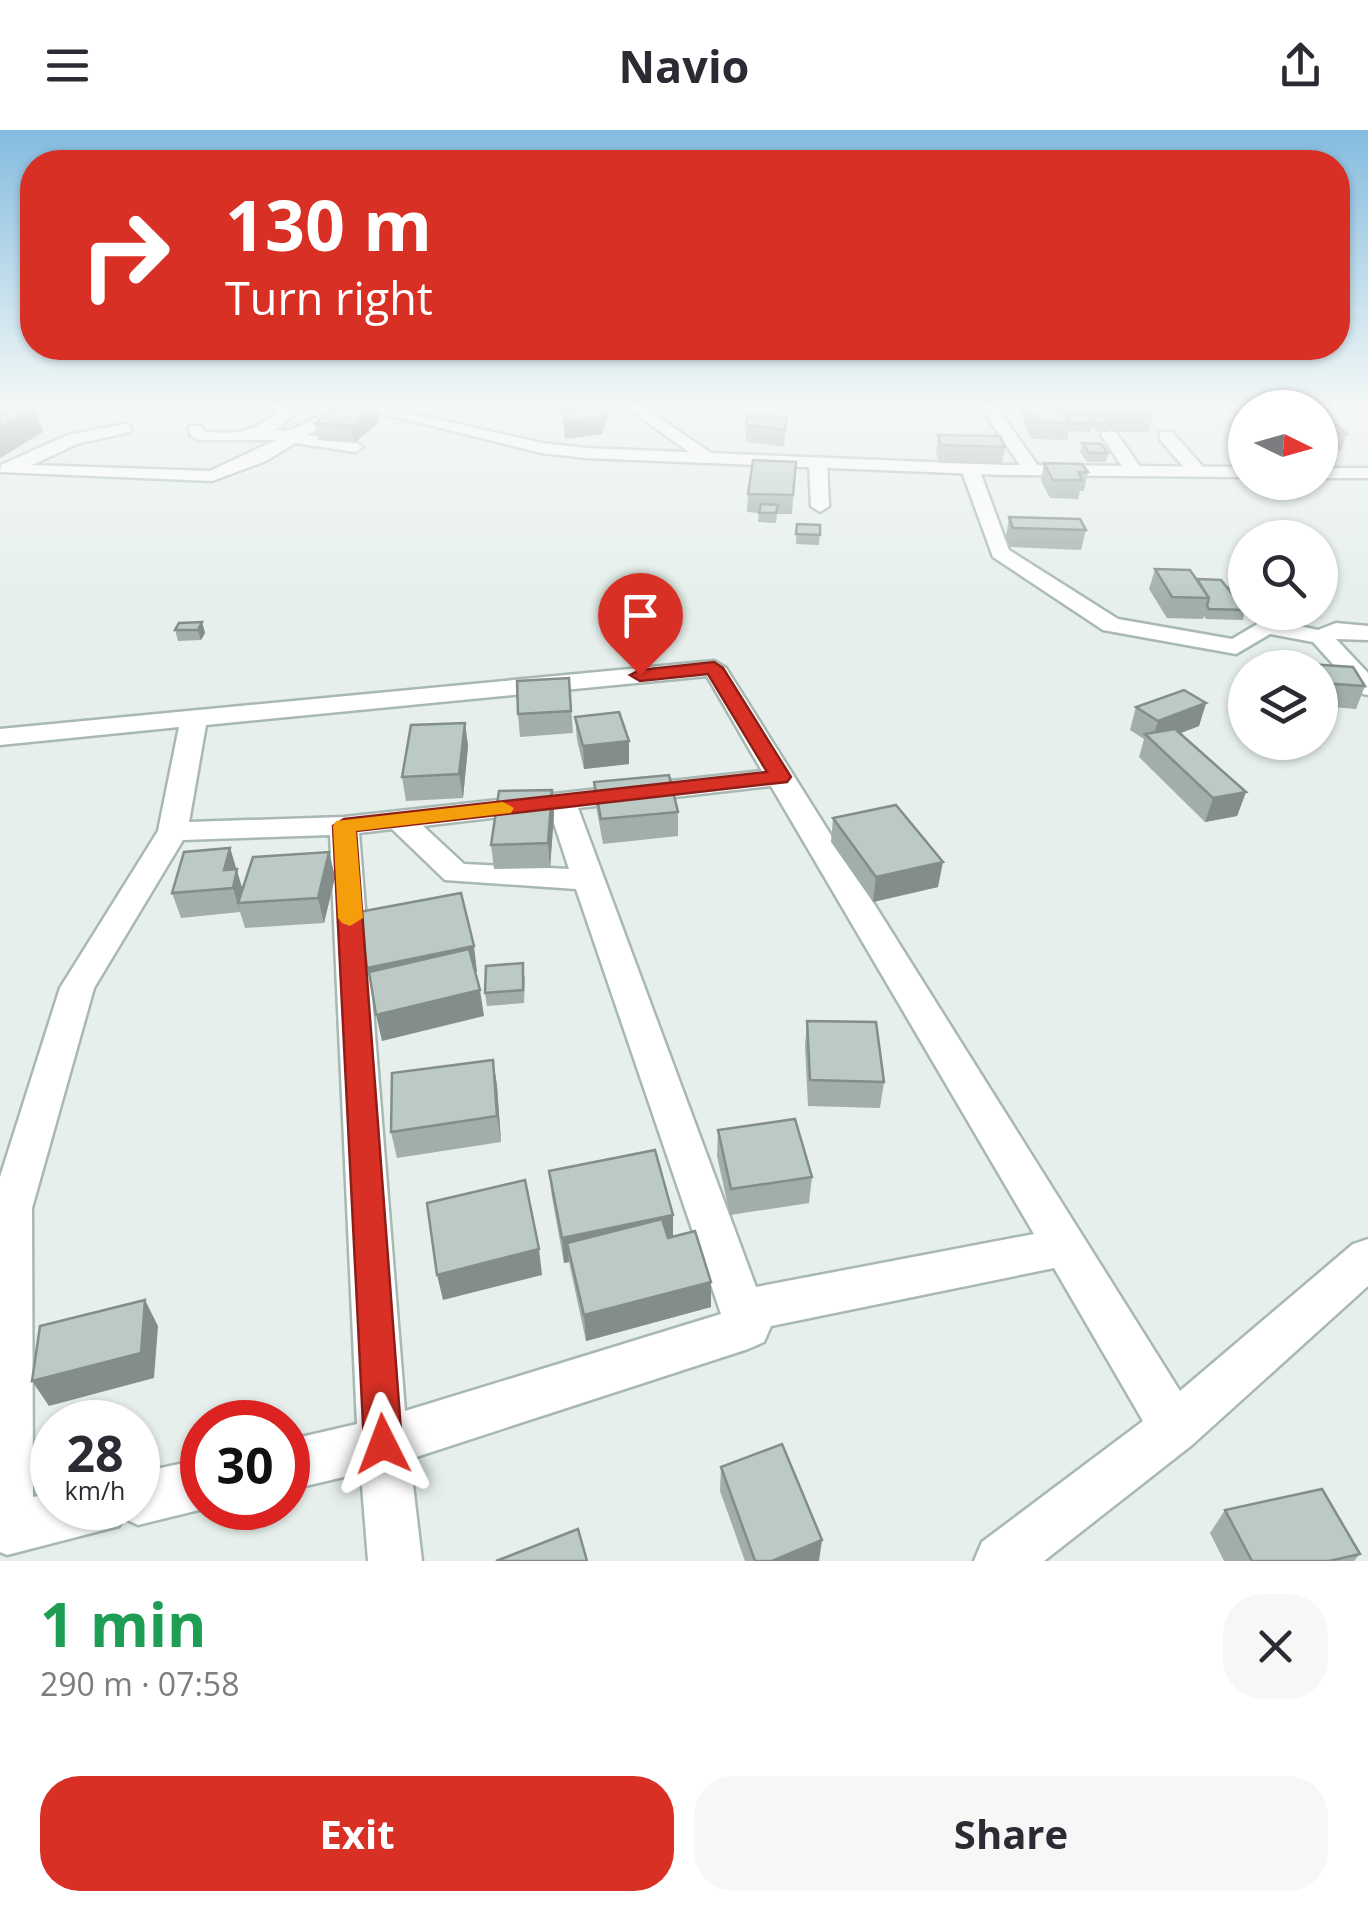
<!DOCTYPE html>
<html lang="en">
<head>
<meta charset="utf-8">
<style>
  body { margin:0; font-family:"Open Sans",sans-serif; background:#f7f7f7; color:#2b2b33; height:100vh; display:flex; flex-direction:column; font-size:38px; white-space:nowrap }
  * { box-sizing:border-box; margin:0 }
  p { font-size:32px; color:#7c7c81 }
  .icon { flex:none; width:55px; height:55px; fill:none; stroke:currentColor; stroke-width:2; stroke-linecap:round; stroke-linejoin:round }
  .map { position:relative; height:1431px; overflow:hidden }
  .side { display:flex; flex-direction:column; background:#fff; flex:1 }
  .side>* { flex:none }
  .guide { position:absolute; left:20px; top:20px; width:1330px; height:210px; border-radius:40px; box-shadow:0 2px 8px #0004; background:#d93025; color:#fff; overflow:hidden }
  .needle { width:65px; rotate:95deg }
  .fabs { position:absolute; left:1228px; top:260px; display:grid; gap:20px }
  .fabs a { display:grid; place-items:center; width:110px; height:110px; border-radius:50%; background:#fff; box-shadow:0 2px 8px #0004; font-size:50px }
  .speed { position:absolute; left:30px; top:1270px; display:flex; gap:20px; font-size:50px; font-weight:700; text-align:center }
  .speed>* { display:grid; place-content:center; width:130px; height:130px; border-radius:50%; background:#fff; box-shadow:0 2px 8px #0004; line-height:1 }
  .speed small { font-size:25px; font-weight:400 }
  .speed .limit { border:15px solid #d22; background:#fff; color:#111 }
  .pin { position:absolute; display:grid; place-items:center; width:85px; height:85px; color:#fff; margin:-102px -42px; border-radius:50% 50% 50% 0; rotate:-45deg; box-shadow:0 0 10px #0007 }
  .pin .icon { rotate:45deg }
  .me { position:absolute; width:110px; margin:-55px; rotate:357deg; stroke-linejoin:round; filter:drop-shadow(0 0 8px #0008) }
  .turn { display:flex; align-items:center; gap:35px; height:210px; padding:0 40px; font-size:45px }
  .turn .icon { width:130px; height:130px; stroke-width:2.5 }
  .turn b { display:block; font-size:70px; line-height:85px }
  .round { display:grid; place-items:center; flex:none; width:105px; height:105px; border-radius:40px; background:#f7f7f7 }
  .overview { display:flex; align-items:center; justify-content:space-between; height:170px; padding:0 40px }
  h1 { font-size:60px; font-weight:700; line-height:75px; color:#1e9e55 }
  .primary-button { display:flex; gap:20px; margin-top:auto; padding:20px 40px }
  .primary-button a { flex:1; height:115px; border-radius:40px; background:#d93025; color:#fff; font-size:40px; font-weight:700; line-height:115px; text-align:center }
  .primary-button a+a { background:#f7f7f7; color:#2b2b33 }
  header { display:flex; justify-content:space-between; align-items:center; height:130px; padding:0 40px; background:#fff; font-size:45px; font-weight:700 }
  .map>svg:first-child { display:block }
</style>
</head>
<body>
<header><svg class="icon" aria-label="menu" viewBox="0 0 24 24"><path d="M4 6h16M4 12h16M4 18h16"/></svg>Navio<svg class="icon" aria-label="share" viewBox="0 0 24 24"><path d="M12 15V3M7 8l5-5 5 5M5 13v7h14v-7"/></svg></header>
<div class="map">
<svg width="1368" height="1431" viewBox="0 0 1368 1431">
  <rect width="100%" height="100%" fill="#e6efeb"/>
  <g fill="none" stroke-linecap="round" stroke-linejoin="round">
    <defs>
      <g id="minor">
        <path d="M263,275l33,2v6l-20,17c29,4 46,-25 79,-25l-47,30 47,7 8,5 -8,5 -60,-9 -29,18 -54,20 -212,-9 1,-7 67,-30 57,-11 6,2v6l-52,11 -47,22 178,6 66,-31h-78l-8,-5 -1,-9h12l3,5c31,5 51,0 74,-19z"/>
        <path d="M623,275h18l77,53 -15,4z"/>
        <path d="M979,275h16l46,65 -3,4h-12z"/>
        <path d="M1103,301h12l28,40 -3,4h-12l-27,-40z"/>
        <path d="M1160,302h12l32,36v8h-12l-32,-36z"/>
        <path d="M818,328l9,5 2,43 -9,6 -9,-6 -2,-43z"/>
        <path d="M970,334l9,5 30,81 109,69 114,20 34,-20 52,11 18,-7 32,3v14l-32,-1 32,34v22l-9,-2 -46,-51 -43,-8 -34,20 -133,-24 -110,-73 -32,-88z"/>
        <path d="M714,531l12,7 454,723 173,-147 15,-5v47l-176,159 -148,116h-70l8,-19 161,-121 -89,-153 -283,58 -7,16 -16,7 -338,110 12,102h-54l-7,-88 -73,17v-50l69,-16 -27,-589 -147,5 -89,148 -62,220 1,289 19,-4v15h86v-35l64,-14v49h5l-69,17 -15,-7 -4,8 -112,29 -7,-3v-375l60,-189 98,-157 21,-104 -179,18v-16zM707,546l55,95 -418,46 -155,5 17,-97zM771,656l263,448 -278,53 -178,-479zM550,681l19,58 -105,-5 -41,-38zM392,699l53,51 131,9 145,425 -316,97 -46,-578z"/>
      </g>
      <g id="tertiary">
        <path d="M347,275h27l168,38 44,5 418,17 241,2v10l-241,-2 -418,-17 -44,-5z"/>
        <rect x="1320" y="338" width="48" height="10"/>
      </g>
    </defs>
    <!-- minor casing -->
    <use href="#minor" stroke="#a8b8b2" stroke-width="5"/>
    <!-- tertiary casing -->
    <use href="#tertiary" stroke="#a8b8b2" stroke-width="5"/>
    <!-- minor -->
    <use href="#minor" fill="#fff" fill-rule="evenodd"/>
    <!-- tertiary -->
    <use href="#tertiary" fill="#fff" fill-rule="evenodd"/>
  </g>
  <!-- wall -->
  <g fill="#a1aea9">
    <path d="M0,275h62l-14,9 -11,-1 6,19 -43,26z"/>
    <path d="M105,275h28l-9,6h-18z"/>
    <path d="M198,275h20l-6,4h-13z"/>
    <path d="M495,275h44l-1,4h-42z"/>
    <path d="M551,275h57v12l-6,17 -37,5 -1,-17 3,-8 -15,-1z"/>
    <path d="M1021,275h69l-2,11 1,2 1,-5 7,1 -5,-9h51l10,10 -5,17h-36l-3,-3v3h-13l-4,-5 -1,5 -22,-1 -2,9 -36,-1 -7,-16v-5l-4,-9z"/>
    <path d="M787,287l-3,30 -38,-5v-17z"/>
    <path d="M1320,287l27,17 -6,17 -21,-3z"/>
    <path d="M315,293h64l-25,20 -36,-3z"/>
    <path d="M938,305l67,12 -3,17 -63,-1 -3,-11z"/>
    <path d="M1082,313l26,10 -2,9h-19l-7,-10z"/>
    <path d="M796,332l-4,52h-15l-1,9 -18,-1 1,-9 -12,-1 1,-18z"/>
    <path d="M1044,333l44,9 -4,19h-4l-2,8 -28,-1 -9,-17z"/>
    <path d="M1009,387l77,13 -5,20 -71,-3 -4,-11z"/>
    <path d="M797,394l23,1 -1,20 -23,-1z"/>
    <path d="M1155,439l73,18 2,-7 15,1v21l-6,-1 6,8 -2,11 -37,-1 -2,-3 -1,3 -36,-1 -18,-29z"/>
    <path d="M202,492l3,11 -4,7 -23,1 -3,-11z"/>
    <path d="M1293,533l60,4 12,19 -9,23 -36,-3v-38h-29z"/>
    <path d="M569,548l4,55 -53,4 -2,-23z"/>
    <path d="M1206,573l-7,23 -19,7 66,59 -9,24 -32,6 -66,-65 5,-18 -14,-9 6,-23z"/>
    <path d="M575,587l54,47 -45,5 -7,-29z"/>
    <path d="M465,593l3,23 -5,52 -57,3 -4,-24z"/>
    <path d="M594,652l84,30v24l-75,8 -7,-38z"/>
    <path d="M552,660l2,24 -4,54 -56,1 -3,-24z"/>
    <path d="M833,688l105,69 -65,15 -42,-60z"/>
    <path d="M230,718l12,40 87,-36 6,25 -11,46 -79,5 -5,-16 -59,6 -9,-25z"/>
    <path d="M525,846l-1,27 -37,3 -2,-13z"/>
    <path d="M807,891l77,61 -4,26 -72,-2 -3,-60z"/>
    <path d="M493,930l4,26 4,56 -104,16 -6,-26z"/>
    <path d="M718,1000l94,47 -3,26 -79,12 -13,-59z"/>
    <path d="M549,1041l124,44v22l38,45v25l-125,34 -17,-79 -5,1 -12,-66z"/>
    <path d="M721,1337l98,94h-74l-25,-70z"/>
    <path d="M1225,1380l135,44 -6,7h-130l-14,-28z"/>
  </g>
  <!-- shaded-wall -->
  <g fill="#838d89">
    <path d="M45,275h17l-14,9z"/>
    <path d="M122,275h11l-9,6z"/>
    <path d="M606,275h2v12l-6,17 -37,5 -1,-17z"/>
    <path d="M35,277l8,25 -43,26v-31z"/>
    <path d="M377,277l2,16 -25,20 -3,-17z"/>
    <path d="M202,492l3,11 -4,7 -3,-10z"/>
    <path d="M1206,573l-7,23 -44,17 -3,-3 6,-19z"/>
    <path d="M465,593l3,23 -5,52 -4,-24z"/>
    <path d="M629,611v23l-45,5 -1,-23z"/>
    <path d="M552,660l2,24 -4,54 -2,-25z"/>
    <path d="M1246,662l-9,24 -32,6 8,-24z"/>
    <path d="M230,718l14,46 -6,9 2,9 -7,-24 -9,-18z"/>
    <path d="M329,722l6,25 -11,46 -6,-25z"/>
    <path d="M943,732l-5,25 -65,15 3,-25z"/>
    <path d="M474,816l3,26 -104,22 -6,-26z"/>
    <path d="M480,860l4,26 -102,25 -6,-26z"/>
    <path d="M493,930l4,26 4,56 -4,-26z"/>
    <path d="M673,1085v25l-106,3 2,19 -5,1 -2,-25z"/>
    <path d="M539,1119l3,26 -99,25 -6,-25z"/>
    <path d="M711,1152v25l-125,34 -2,-26z"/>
    <path d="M145,1170l13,26 -4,52 -105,28 -17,-25z"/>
    <path d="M822,1410l-3,21h-47z"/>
  </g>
  <!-- building -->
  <g fill="#bbcac4" stroke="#838d89" stroke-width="2.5">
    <path d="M340,275h12l25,2 -26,19 -36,-3z"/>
    <path d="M571,275h35l-4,12 -38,5z"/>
    <path d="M1107,275h36l10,10h-37z"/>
    <path d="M0,276l35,1 -35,20z"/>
    <path d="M1027,276l34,1 10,16 -36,-1z"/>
    <path d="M1065,283l22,1 6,9h-23z"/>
    <path d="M1090,283l13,1 8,10 -14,-1z"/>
    <path d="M748,286l39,1 -2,13 -39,-5z"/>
    <path d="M1320,287h7l20,17 -27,-4z"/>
    <path d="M938,305l62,1 5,11 -64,-2z"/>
    <path d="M1082,313l19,1 7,9h-19z"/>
    <path d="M753,330l43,2 -3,33 -45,-1z"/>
    <path d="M1044,333l38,1 6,8h-10l4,8h-29z"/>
    <path d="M761,374l17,1 -2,8h-17z"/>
    <path d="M1009,387l71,2 6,11 -73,-2z"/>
    <path d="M797,394l23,1v10l-24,-1z"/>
    <path d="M1155,439l35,1 19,28 -37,-1z"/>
    <path d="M1197,449l24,1 24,30 -36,-1 -2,-3 2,-8z"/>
    <path d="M1230,450l15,1v10h-8z"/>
    <path d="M202,492l-4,8h-23l4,-7z"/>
    <path d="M1293,533l60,4 12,19 -45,-3v-15h-25z"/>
    <path d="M569,548l2,33 -53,3 -1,-33z"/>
    <path d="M1184,560l22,13 -48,18 -22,-14z"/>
    <path d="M619,582l10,29 -46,5 -8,-29z"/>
    <path d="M465,593l-6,51 -57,3 9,-52z"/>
    <path d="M1175,599l71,63 -33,6 -68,-64z"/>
    <path d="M669,645l9,37 -77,7 -7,-37z"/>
    <path d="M552,660l-4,53 -57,2 8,-54z"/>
    <path d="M896,675l47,57 -67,15 -43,-59z"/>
    <path d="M230,718l-6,22 13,-1 -4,19 -61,5 12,-41z"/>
    <path d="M329,722l-11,46 -80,5 15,-46z"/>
    <path d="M461,763l13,53 -107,22 -8,-56z"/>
    <path d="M469,819l11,41 -104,25 -7,-43z"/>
    <path d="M523,833v27l-38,3 1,-27z"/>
    <path d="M807,891l69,1 8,60 -74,-2z"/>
    <path d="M493,930l4,56 -106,16 1,-59z"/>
    <path d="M795,989l17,58 -81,12 -13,-59z"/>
    <path d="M655,1020l18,65 -111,23 -13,-67z"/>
    <path d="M525,1050l14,69 -102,26 -10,-72z"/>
    <path d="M662,1089l6,19 27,-7 16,51 -127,33 -17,-72z"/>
    <path d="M145,1170l-4,53 -109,28 8,-55z"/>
    <path d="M782,1314l40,96 -50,21h-17l-34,-94z"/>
    <path d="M1322,1359l38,65 -31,7h-77l-27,-51z"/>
    <path d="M578,1399l9,32h-91z"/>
  </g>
  <!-- sky -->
  <linearGradient id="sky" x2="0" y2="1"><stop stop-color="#84bce0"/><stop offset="0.58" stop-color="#f4f8f6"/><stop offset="1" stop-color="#f4f8f6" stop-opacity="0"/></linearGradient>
  <rect width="1368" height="475" fill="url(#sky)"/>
  <!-- route -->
  <path fill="#d93025" stroke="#8d1f18" stroke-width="2.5" d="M714,532l9,6 68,109 -4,5 -431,49 46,613 -5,13 -14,5 -13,-5 -6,-13 -31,-618 11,-7 423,-47 -59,-98 -68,7 -10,-6 10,-5z"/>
  <!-- slow -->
  <path fill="#f59e0b" d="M503,672l11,6 -3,5 -155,18 7,87 -13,8 -8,-3 -4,-5 -5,-92 3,-5z"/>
</svg>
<div class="fabs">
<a><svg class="needle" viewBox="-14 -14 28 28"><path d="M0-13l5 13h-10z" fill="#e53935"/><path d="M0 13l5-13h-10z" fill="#7c7c81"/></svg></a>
<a><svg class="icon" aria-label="search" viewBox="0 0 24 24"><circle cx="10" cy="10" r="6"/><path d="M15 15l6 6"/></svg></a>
<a><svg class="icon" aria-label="layers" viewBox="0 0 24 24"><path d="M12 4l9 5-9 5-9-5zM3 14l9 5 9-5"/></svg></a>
</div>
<div class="speed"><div>28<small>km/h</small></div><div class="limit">30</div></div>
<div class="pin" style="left:640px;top:545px;background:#d93025"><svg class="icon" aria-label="arrive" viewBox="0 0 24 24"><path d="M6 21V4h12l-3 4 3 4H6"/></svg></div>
<svg class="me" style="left:383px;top:1314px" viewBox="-20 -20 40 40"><path d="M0-17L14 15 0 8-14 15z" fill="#d93025" stroke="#fff" stroke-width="4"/></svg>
<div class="guide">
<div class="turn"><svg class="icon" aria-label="right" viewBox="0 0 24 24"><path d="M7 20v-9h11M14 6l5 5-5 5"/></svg><div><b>130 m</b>Turn right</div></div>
</div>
</div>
<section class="side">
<div class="overview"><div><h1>1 min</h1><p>290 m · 07:58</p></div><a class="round"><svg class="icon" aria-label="close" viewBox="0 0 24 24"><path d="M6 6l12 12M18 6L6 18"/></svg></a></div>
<div class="primary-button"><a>Exit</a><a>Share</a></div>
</section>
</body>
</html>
